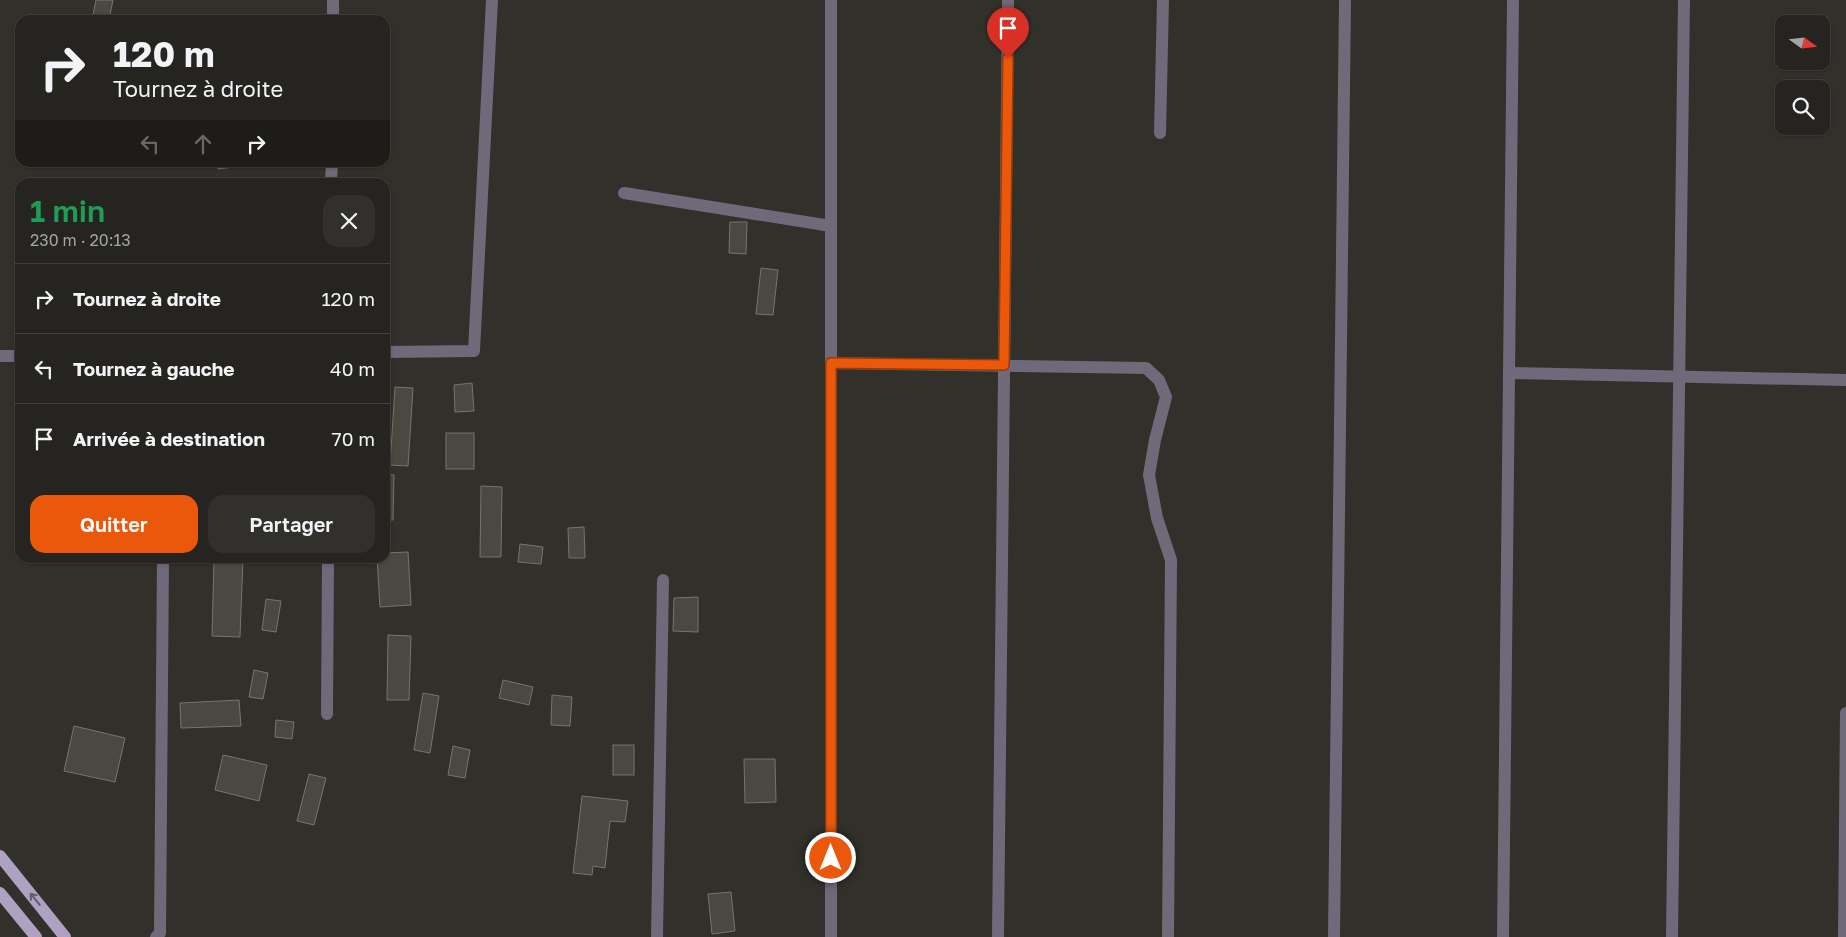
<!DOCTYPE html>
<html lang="fr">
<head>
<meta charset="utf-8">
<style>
  body { margin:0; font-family:"Golos Text",sans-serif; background:#31302d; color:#f1f3f6; height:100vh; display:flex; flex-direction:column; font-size:19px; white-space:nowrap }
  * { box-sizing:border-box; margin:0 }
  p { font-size:16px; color:#a3a4a5 }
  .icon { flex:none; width:28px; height:28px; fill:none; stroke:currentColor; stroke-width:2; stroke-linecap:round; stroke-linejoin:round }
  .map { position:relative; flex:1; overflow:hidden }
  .side { position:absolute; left:15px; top:178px; width:375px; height:385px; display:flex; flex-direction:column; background:#252420; border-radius:15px; box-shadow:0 1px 4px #0004,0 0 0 1px #42413e }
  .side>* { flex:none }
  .top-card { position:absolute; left:15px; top:15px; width:375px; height:152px; border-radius:15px; box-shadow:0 1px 4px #0004,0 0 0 1px #42413e; background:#252420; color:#f1f3f6; overflow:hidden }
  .needle { width:32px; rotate:105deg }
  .tools { position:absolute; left:1775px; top:15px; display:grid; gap:10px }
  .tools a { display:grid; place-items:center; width:55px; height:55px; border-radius:10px; background:#252420; box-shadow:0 1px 4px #0004,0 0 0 1px #42413e; font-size:25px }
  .pin { position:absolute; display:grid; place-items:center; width:42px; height:42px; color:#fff; margin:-51px -21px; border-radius:50% 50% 50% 0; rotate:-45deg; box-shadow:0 0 5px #0007 }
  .pin .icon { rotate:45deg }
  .me { position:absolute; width:55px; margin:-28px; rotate:0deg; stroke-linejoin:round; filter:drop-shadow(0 0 4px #0008) }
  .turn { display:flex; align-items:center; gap:18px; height:105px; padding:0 15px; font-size:22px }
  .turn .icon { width:65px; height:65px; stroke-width:2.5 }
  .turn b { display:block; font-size:35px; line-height:42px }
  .lanes { display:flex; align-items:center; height:48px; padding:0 15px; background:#0003; justify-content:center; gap:25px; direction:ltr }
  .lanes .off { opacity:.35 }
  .round { display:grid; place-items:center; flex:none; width:52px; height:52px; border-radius:15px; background:#31302d }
  .overview { display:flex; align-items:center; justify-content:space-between; height:85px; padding:0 15px }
  h1 { font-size:30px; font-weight:600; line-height:38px; color:#1e9e55 }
  .primary-button { display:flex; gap:10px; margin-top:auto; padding:10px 15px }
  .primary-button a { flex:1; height:58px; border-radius:15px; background:#ea580c; color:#fff; font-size:20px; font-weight:600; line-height:58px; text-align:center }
  .primary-button a+a { background:#31302d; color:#f1f3f6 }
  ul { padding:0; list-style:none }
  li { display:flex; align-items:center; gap:15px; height:70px; padding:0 15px; border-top:1px solid #42413e }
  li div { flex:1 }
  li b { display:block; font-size:19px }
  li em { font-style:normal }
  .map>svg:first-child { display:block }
</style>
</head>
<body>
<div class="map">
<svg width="1846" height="937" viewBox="0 0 1846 937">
  <rect width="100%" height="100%" fill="#31302b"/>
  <!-- building -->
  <g fill="#494942" stroke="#75746e">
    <path d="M96,0h17l-4,20h-17z"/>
    <path d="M217,162h46v1l-45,6z"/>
    <path d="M730,222h17l-1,32 -17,-1z"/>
    <path d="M761,268l17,2 -5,45 -17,-1z"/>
    <path d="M472,383l2,28 -19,1 -1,-27z"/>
    <path d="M395,387l18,1 -5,78 -18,-1z"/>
    <rect x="446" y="433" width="28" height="36"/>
    <path d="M385,474l9,1 -1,45h-8z"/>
    <path d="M481,486l21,1 -1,70h-21z"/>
    <path d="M584,527l1,31h-16l-1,-30z"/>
    <path d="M520,544l23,3 -2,17 -23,-2z"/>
    <path d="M408,552l3,53 -31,2 -3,-49h8v-5z"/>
    <path d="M214,558h29l-3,79 -28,-1z"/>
    <path d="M698,597v35l-25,-1 1,-33z"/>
    <path d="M266,599l15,2 -5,31 -14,-2z"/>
    <path d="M388,635l23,1 -2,64h-22z"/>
    <path d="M254,670l14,3 -5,26 -14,-2z"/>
    <path d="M503,680l30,7 -4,18 -30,-7z"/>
    <path d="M423,693l16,3 -9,57 -16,-3z"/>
    <path d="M552,695l20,2 -2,29 -19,-1z"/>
    <path d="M239,700l2,26 -60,2 -1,-25z"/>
    <path d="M276,720l18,2 -2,17 -17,-2z"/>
    <path d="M74,726l51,12 -10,44 -51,-11z"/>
    <rect x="613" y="745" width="21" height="30"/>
    <path d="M453,746l17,4 -5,28 -17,-3z"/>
    <path d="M223,755l44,10 -8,36 -44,-11z"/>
    <path d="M744,759h31l1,43 -31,1z"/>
    <path d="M309,774l17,4 -12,47 -17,-4z"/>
    <path d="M582,796l46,5 -3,21 -15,-1 -5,47 -12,-2 -1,9 -19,-2z"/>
    <path d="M731,892l4,39 -23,3 -4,-40z"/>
  </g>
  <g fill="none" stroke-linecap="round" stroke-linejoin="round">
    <!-- minor -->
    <g stroke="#70697a" stroke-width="12">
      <path d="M333,20v-20"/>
      <path d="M1160,133l3,-133"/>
      <path d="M331,182l1,-20"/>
      <path d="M624,193l207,33"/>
      <path d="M385,352l89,-1 18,-351"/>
      <path d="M0,356h20"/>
      <path d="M831,363l315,5 13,12 7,17 -11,43 -6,35 8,43 14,42 -3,377"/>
      <path d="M1509,373l337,7"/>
      <path d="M327,714l1,-156"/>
      <path d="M156,937l4,-4 3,-375"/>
      <path d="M657,937l6,-357"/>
      <path d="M831,937v-937"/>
      <path d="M998,937l10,-937"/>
      <path d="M1334,937l11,-937"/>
      <path d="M1503,937l10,-937"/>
      <path d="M1672,937l12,-937"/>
      <path d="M1844,937l2,-224"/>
    </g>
    <!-- major -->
    <g stroke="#afa1c2" stroke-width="12">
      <path d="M0,856l65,81"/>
      <path d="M0,893l36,44"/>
    </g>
  </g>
  <!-- one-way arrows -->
  <defs><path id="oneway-shaft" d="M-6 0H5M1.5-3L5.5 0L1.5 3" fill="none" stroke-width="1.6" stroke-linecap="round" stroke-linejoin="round" transform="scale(1.25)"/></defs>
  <use stroke="#635d67" href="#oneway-shaft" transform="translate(35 899) rotate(-129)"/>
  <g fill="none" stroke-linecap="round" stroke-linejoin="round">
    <defs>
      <path id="route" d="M831,858v-495l173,2 4,-307"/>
    </defs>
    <!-- route casing -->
    <use href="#route" stroke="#983908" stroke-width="12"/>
    <!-- route -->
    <use href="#route" stroke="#ea580c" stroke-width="9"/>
  </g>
</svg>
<div class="tools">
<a><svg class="needle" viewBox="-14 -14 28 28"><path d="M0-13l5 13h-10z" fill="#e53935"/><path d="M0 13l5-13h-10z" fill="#a3a4a5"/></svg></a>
<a><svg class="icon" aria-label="search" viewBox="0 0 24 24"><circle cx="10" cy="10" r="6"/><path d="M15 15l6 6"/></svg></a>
</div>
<div class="pin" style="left:1008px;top:58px;background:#d93025"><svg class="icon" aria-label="arrive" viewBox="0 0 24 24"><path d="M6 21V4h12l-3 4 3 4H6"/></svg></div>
<svg class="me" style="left:831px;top:858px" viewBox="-20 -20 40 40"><circle r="17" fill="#ea580c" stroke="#fff" stroke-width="3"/><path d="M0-11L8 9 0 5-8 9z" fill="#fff"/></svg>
<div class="top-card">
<div class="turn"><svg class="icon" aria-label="right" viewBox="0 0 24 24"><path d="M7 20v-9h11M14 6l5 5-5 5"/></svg><div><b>120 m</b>Tournez à droite</div></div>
<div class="lanes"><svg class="icon off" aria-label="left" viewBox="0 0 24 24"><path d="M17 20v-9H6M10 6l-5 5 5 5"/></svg><svg class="icon off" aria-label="ahead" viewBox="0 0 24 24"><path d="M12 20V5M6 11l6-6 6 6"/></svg><svg class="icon" aria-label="right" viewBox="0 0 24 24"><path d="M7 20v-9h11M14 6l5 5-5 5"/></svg></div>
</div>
<section class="side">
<div class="overview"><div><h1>1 min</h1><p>230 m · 20:13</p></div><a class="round"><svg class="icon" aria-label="close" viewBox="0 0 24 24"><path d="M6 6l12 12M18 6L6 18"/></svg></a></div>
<ul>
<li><svg class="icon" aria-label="right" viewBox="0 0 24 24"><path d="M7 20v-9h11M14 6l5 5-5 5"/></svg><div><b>Tournez à droite</b></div><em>120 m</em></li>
<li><svg class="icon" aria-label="left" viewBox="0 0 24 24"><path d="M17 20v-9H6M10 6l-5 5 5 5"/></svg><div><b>Tournez à gauche</b></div><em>40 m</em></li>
<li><svg class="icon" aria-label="arrive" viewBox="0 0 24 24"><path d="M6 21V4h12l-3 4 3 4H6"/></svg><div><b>Arrivée à destination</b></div><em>70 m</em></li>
</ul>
<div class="primary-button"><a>Quitter</a><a>Partager</a></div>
</section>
</div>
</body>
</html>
